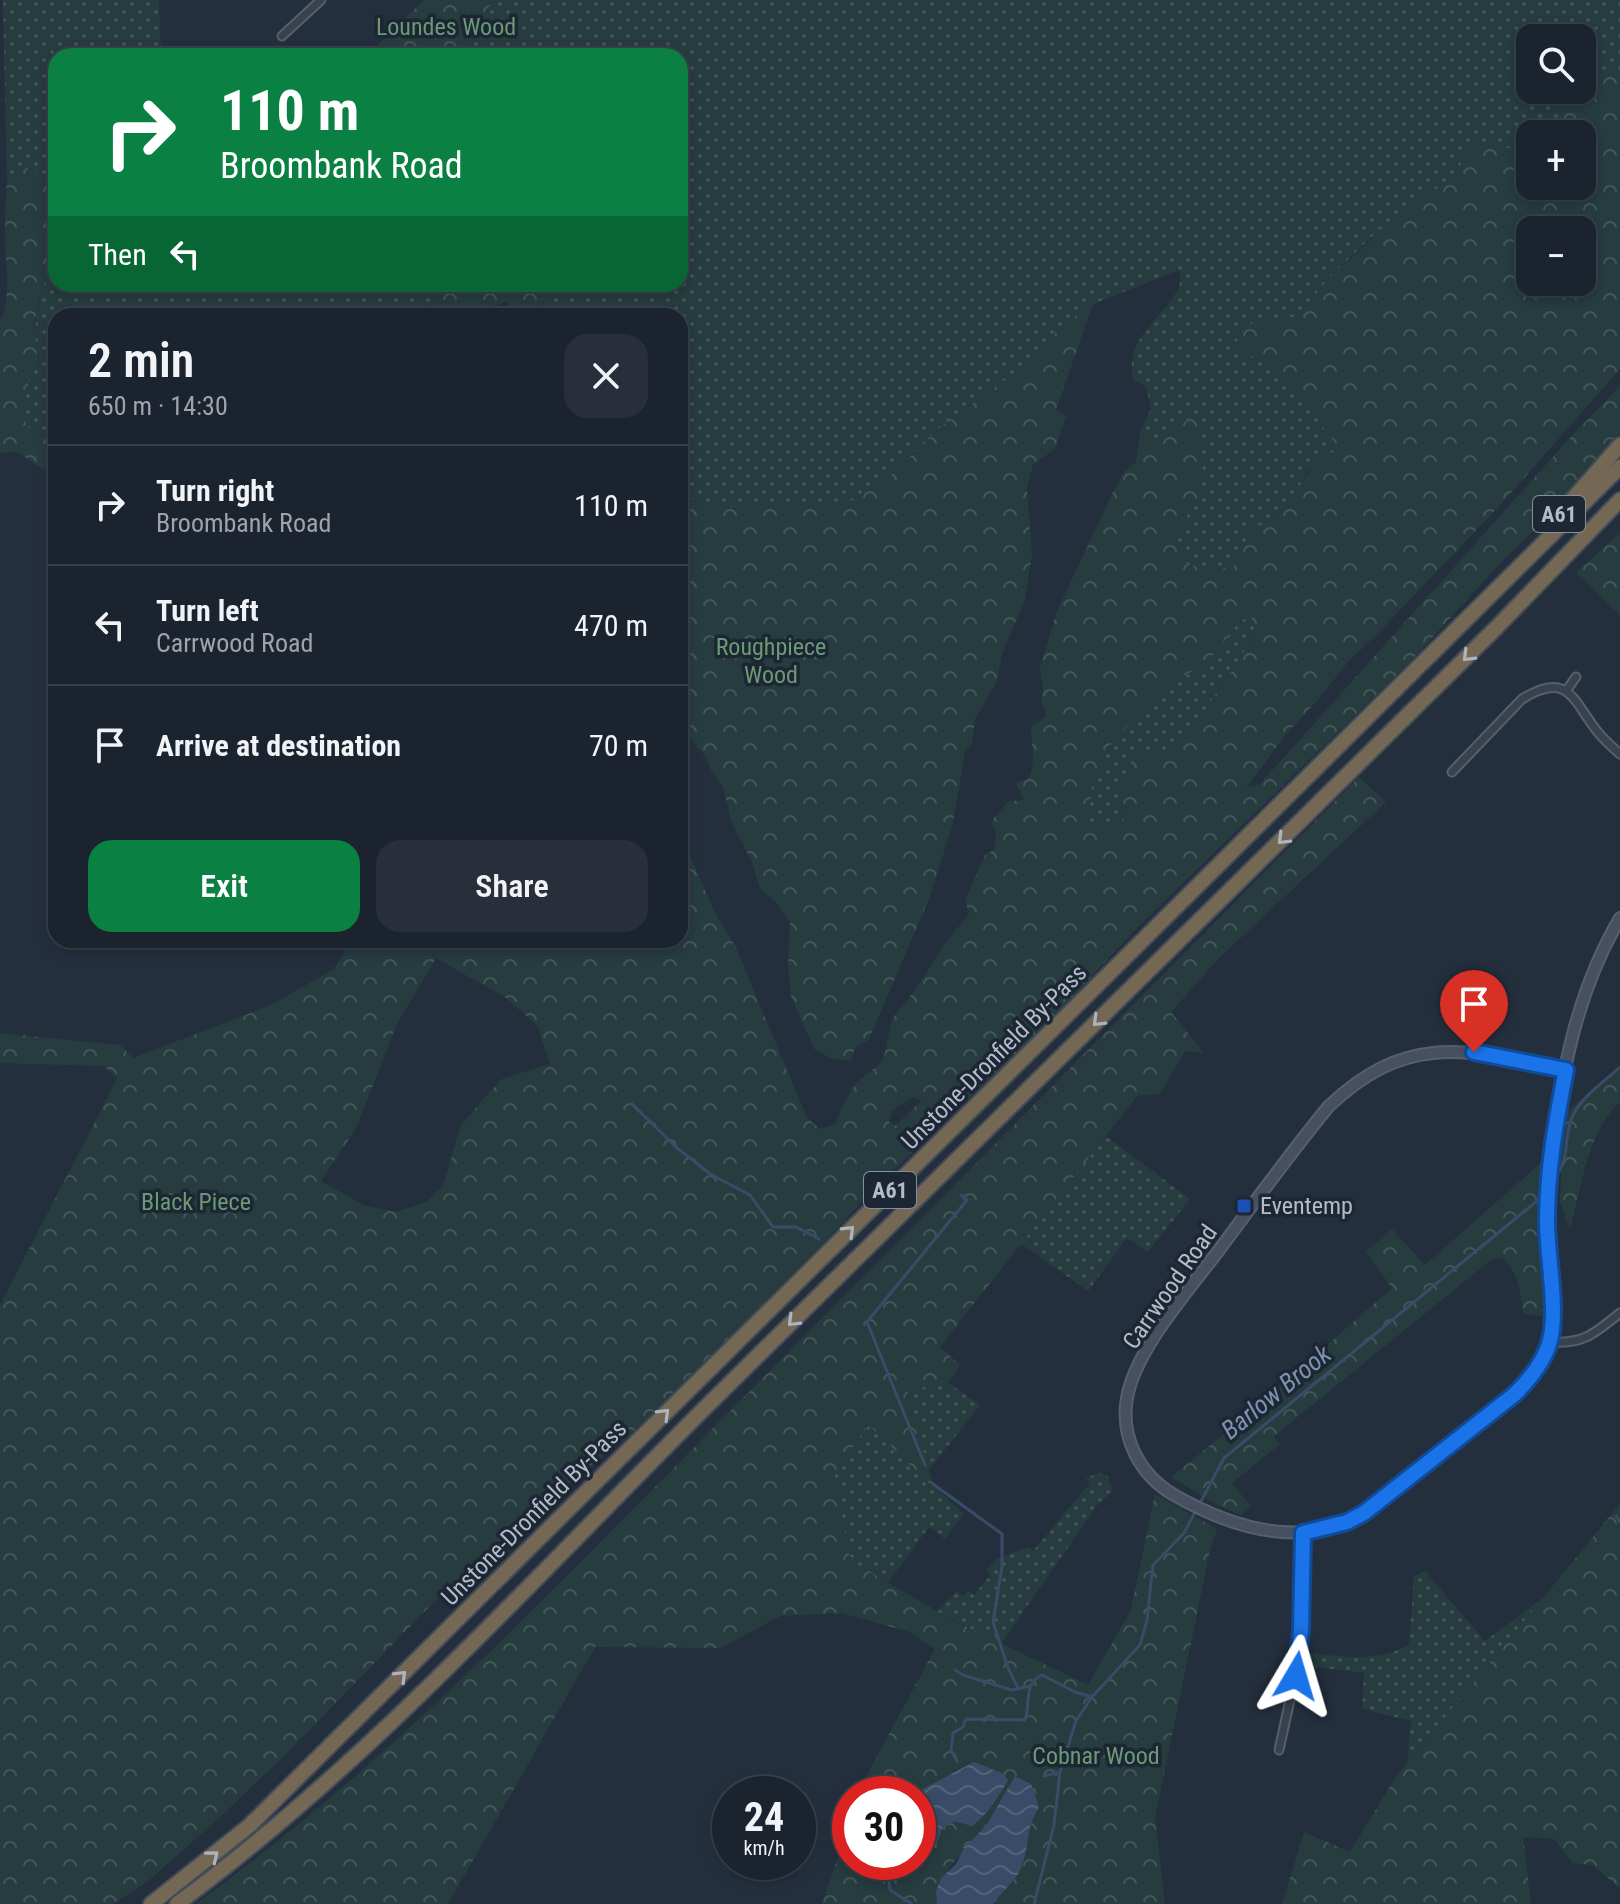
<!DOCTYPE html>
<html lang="en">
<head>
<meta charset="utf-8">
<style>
  body { margin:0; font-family:"Roboto Condensed",sans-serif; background:#282f3a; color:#f1f3f6; height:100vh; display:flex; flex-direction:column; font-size:30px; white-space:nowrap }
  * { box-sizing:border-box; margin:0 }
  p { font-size:26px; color:#a0a4aa }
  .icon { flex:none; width:44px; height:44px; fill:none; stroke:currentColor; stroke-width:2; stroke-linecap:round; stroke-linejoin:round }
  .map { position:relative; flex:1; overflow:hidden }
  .side { position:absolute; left:48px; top:308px; width:640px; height:640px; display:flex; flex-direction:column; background:#1b232e; border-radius:24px; box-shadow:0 4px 12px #0003,0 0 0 2px #39404a }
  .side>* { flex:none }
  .guide { position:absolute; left:48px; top:48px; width:640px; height:244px; border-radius:24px; box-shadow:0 4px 12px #0003,0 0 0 2px #39404a; background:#0b8043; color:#fff; overflow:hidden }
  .tools { position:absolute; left:1516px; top:24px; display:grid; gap:16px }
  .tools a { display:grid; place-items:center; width:80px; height:80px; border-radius:16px; background:#1b232e; box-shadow:0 4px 12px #0003,0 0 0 2px #39404a; font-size:40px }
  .speed { position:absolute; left:712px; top:1776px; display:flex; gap:16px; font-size:40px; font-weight:700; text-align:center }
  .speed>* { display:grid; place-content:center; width:104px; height:104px; border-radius:50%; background:#1b232e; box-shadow:0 4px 12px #0003,0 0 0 2px #39404a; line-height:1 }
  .speed small { font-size:20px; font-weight:400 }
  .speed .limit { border:12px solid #d22; background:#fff; color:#111 }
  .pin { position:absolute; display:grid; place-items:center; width:68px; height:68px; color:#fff; margin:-82px -34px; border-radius:50% 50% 50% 0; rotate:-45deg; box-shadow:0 0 8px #0007 }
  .pin .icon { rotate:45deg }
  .me { position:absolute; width:88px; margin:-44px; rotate:7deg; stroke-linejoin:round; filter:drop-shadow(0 0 6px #0008) }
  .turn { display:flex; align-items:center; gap:28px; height:168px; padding:0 40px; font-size:36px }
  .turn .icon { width:104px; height:104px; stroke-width:2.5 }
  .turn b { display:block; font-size:56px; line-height:68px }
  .then { display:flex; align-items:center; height:76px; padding:0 40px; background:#0003; gap:16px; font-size:30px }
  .round { display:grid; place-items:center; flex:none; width:84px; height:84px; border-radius:24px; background:#282f3a }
  .overview { display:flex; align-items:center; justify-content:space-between; height:136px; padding:0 40px }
  h1 { font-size:48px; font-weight:600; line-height:60px }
  .action { display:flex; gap:16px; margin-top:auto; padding:16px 40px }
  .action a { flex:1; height:92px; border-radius:24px; background:#0b8043; color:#fff; font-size:32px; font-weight:600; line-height:92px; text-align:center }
  .action a+a { background:#282f3a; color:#f1f3f6 }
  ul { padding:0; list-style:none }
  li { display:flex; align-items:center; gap:24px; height:120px; padding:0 40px; border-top:2px solid #39404a }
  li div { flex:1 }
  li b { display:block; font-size:30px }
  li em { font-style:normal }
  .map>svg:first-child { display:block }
</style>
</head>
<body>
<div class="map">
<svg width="1620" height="1904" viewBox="0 0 1620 1904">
  <defs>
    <pattern id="grass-dots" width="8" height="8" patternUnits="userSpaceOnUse" patternTransform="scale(2)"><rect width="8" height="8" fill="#263c3f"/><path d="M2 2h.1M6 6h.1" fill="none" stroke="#435659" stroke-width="1.8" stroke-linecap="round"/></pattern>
    <pattern id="forest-crowns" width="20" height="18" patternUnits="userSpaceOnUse" patternTransform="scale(2)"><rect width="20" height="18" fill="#263c3f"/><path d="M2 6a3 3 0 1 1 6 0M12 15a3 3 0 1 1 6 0" fill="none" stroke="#435659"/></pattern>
    <pattern id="water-waves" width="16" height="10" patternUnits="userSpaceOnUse" patternTransform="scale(2)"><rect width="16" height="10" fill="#394c67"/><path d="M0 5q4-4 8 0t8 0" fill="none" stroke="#53647b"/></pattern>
  </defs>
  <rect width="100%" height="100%" fill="#242f3e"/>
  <!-- grass -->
  <g fill="url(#grass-dots)">
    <path d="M3,0h156l2,56h-105v125l-14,-4 -17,-10 -18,15z"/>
    <path d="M424,0h1196v70h-17l-21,13v-45h-52v52h26l9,21 -5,23h-30v20l-54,-14 -29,47 -15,3 -56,43 -43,41 -36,42 -20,5 -19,-2 -14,12 -10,14 33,20 46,38 9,23 18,23 -33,23 -11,22 -23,25 -22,12 -18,36 -21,3 -27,-6 -10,-22 4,-17 15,-20 2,-89 -17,9 -17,16 -22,-8 11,-25 -5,-21 -13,-8c-9,-41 30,-60 45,-90 3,-5 2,-13 2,-19l-87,34 -31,21 -35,39 -89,65 -54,53 -33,19 -121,6 -50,-10v-181h-132l-13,-32h145v-228h-313z"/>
    <path d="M56,252v32h391l-18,23 -21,9h-352v123l-27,-10 -7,-14 9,-46 10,-1c-14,-44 0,-75 15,-116z"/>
    <path d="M680,603l14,33 -14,6z"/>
    <path d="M1251,616l4,13 -1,8 -53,79 -40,37 -40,50 4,15 -3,5 -11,4 -23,-5 4,-39 19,-39 45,-50 21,-15 28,-14 35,-44z"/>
    <path d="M1106,1136l84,63 -42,53 -21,-14 -39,53 -68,-48z"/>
    <path d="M948,1383l32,22 -51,65 -22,-80z"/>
    <path d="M869,1425l95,89 -19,25 -16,-12 -41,55 -38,-22 -16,-88z"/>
    <path d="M1101,1472l7,5 5,14 -15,13 -97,140 -65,-33 21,-20 6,5 5,-5 6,4 17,-21 -5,-4 11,-12 31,-11 5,4 57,-68 -4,-5z"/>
    <path d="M1425,1571l60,70 59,-44 -137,166 4,-42 -49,-12 2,-36 -56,-7 2,-13c36,4 66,9 99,-8l5,-69z"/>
  </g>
  <!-- forest -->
  <g fill="url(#forest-crowns)" fill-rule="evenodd">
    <path d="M424,0h69l-12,20 -13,36h-101z"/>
    <path d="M1603,70h17v299l-118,134 -120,126 -34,33 -31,39 -30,32 -41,55 14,-4 309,-345 51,-53v49l-67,77 -48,46 -94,103 -276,269 -83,89 -181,173 -46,50 -200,198 -85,64 -112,104 -138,142 -72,69 -70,62 -35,23h-113v-599l117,-226 -13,-13 -104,-3v-30l120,12 13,13 136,-52 65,-37 19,-29h327v-108l35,81 21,35 71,170 13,11 16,-5 6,-18 14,-23 27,-22 9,-42 24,-30 28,-44 25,-31 -4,-14 20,-45 9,-5 2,-18 -5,-11 18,-20 15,-1 -8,-17 13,-5c8,-20 2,-31 2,-51l15,-11 -5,-17 2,-10 -3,-22 17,-56 56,-119 11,-20 12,-10 4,-29 22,8 17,-16 17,-9c6,27 12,61 -1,87 -8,14 -16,22 -20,39l12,7 -2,15 27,6 21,-3c6,-11 10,-23 17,-34 5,-8 19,-10 26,-17 23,-22 32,-56 64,-67l-18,-23 -9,-23 -46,-38 -33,-19 10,-16 14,-11 19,2 20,-5 36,-42 33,-29 10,-12 56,-43 15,-4 29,-46 54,14v32h52v-52h-22l5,-22 -16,-10 7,-12 14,5 5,-5h7l1,-8zM1530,230h52v52h-52zM1251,616l4,13 -1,9 -53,78 -40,37 -24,-2c-13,26 -20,37 -12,67l-3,5 -11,4 -22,-5 3,-39 19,-39 45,-50 21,-15 28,-14 35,-44zM436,958l70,40 31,27 13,39 -48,15 -19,20 -23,28 -17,59 -17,16 -30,10 -33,-7 -42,-24 35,-53 41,-104zM911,1097l11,3 -27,26 -6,-4 3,-11z"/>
    <path d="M25,167l17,10 14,4v71l-17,47 -5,25 3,31 4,14 -10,1 -9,45 7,14 27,10v39l-39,-26 -17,1v-132c13,-22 4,-68 5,-94 0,-15 1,-30 2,-45z"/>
    <path d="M447,284h88l13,32h-47l8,-15 -25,9 -1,6h-75l21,-9z"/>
    <path d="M1093,304l-37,106 10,6 -11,33 -22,15 -6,24 5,66 -7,45 -23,55 -5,27 -22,38 -3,25 -7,8 -12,71 -24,76 -60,140 -14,9 -4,12 -18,-1 -19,-10 -23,-53 -3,-30 2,-43 -13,-20 -17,-14 -8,-27 -21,-41 -8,-35 -12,-16 -6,-15 -25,-25v-88l14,-6 -14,-33v-106l50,10 121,-6 33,-19 54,-53 89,-65 35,-39z"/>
    <path d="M1620,533v82l-44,-42z"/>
    <path d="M1359,777l27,25 -167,156 -48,54 33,41 -19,-2 -25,43 -23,2 -197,251 20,18 -12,18 -41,7 27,98 -65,-63 -35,47 16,88 102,60 136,65 43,-75 24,-116 62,35 -7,21 -55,268 10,86h-172c10,-14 25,-24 30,-41 7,-22 3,-35 16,-56l-24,-30c-8,16 -18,34 -29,49 -17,23 -52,47 -49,78h-115l28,-82v40h68v-13l18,-2 6,-18 12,-8 20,-59 -61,32h-53l9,-23 66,-122 -25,-17 -69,-19 -61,3 -59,32 -126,-1 -147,257h-253c196,-141 363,-320 533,-491 210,-212 421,-424 631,-636z"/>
    <path d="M1620,1066v36c-33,30 -39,87 -50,128l-10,-28 3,-87z"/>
    <path d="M1543,1161l-2,86 4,69 -22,-2c-3,-22 -3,-42 -22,-56l-9,1 -219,178 7,7 -48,39 19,24 -10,8 -24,-10 -46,-28 72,-58 149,-131 -26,-36 26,-23 33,36z"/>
    <path d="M1620,1504v384l-28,-23 -19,-2 -19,-24 -31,-2 8,67h-249l22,-72 46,20 45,-74z"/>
  </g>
  <!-- water -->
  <g fill="url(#water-waves)">
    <path d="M974,1762l28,11 6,7c-10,18 -20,34 -36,46l-18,-5 -12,8 -6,18 -18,2v-55h-5z"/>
    <path d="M1015,1776l16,8 8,23c-13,20 -9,34 -16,56 -5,17 -20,27 -30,41h-56l-1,-13 5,-13 15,-14 8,-16 22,-22z"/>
  </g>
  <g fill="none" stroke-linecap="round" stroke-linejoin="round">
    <!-- stream -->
    <g stroke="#394c67" stroke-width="3">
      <path d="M632,1104l44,43 34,27 40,21 23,32h23l23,12"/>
      <path d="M1554,1179c18,-22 8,-44 20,-66 10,-18 31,-32 46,-46"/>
      <path d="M925,1465l-58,-143 100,-122 -6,-5"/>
      <path d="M933,1484l69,50v33l-9,55 15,46 10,20"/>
      <path d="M1616,1516l4,6"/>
      <path d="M955,1670l8,5 49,15 18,-4"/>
      <path d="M957,1761l-6,-11 2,-17 10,-6 3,-8 59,1c6,-17 -2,-36 17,-45l33,17 17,5"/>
      <path d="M1044,1776l16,-4"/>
      <path d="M887,1862l3,28 22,14"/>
      <path d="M1034,1904l20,-79 6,-53 16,-51 16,-24 48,-52 7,-25 6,-55 31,-32 40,-75 313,-257 7,-10"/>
    </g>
    <defs>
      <g id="street">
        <path d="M282,36l39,-36"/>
        <path d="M1566,691l10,-14"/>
        <path d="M1452,772l70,-73c47,-29 51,2 75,32 7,9 15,16 23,23"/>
        <path d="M1550,1342c34,2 44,-8 70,-29"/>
        <path d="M1279,1750l20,-91 4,-70v-56"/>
      </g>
      <path id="secondary" d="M1566,1070c-98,-20 -158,-39 -237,36 -39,47 -74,96 -110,144 -30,40 -84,100 -92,148 -7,40 13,77 47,97 58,33 127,55 189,19 21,-12 39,-29 58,-44 31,-26 62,-51 94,-76 50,-50 34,-79 32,-141 -1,-32 2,-65 5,-97 9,-83 25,-165 68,-238"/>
      <g id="highway">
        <path d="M1549,526l71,-81"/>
        <path d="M151,1904l98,-78 1371,-1359"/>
        <path d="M177,1904c198,-146 363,-333 537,-505 260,-257 522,-514 782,-771l124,-128"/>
      </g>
    </defs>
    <!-- street casing -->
    <use href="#street" stroke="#565f6c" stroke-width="11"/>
    <!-- secondary casing -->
    <use href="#secondary" stroke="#565f6c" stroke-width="14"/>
    <!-- highway casing -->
    <use href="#highway" stroke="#434c59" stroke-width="18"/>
    <!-- street -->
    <use href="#street" stroke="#38414e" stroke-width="7"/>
    <!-- secondary -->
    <use href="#secondary" stroke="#465061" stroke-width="10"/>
    <!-- highway -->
    <use href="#highway" stroke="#746855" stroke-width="14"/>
  </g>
  <!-- one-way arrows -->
  <defs><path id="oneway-chevron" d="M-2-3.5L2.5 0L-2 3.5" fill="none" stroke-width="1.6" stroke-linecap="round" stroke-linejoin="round" transform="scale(2)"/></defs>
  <g stroke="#aeb4bd">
    <use href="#oneway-chevron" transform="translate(1468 656) rotate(135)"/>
    <use href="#oneway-chevron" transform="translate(1283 839) rotate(135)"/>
    <use href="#oneway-chevron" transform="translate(1098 1021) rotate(135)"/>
    <use href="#oneway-chevron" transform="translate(849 1231) rotate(-45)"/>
    <use href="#oneway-chevron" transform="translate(793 1321) rotate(135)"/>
    <use href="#oneway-chevron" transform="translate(664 1414) rotate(-45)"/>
    <use href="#oneway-chevron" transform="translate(401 1676) rotate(-45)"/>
    <use href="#oneway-chevron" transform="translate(213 1856) rotate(-39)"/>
  </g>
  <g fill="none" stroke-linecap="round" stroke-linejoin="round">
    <defs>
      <path id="route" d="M1296,1676l5,-45 2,-98 44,-11 17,-9 151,-119c14,-14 28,-31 34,-50 10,-31 -2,-88 -2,-122 0,-51 9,-102 19,-152l-92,-18"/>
    </defs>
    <!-- route casing -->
    <use href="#route" stroke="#114b97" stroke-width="20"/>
    <!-- route -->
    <use href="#route" stroke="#1a73e8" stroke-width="14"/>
  </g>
  <!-- markers -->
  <rect fill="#1a4fb4" stroke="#1d2633" stroke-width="3" x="1236" y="1198" width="16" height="16" rx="4"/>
  <g text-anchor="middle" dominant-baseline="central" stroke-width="7" stroke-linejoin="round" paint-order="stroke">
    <!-- shield labels -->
    <g fill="#1d2633" stroke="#878f9c" stroke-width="2">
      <rect x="1533" y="496" width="52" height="36" rx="6"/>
      <rect x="864" y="1172" width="52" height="36" rx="6"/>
    </g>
    <g font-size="22" font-weight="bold" fill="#b4bcc9">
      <text x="1559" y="514">A61</text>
      <text x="890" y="1190">A61</text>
    </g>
    <!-- park labels -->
    <g font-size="24" fill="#6b9a76" stroke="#1d2633">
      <text x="446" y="27">Loundes Wood</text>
      <text x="771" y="647">Roughpiece<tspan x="771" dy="28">Wood</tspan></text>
      <text x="196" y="1202">Black Piece</text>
      <text x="1096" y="1756">Cobnar Wood</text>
    </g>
    <!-- street labels -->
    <g font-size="24" fill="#b4bcc9" stroke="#1d2633">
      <text transform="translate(994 1057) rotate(-45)">Unstone-Dronfield By-Pass</text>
      <text transform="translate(1170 1287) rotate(-55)">Carrwood Road</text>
      <text transform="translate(534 1513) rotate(-45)">Unstone-Dronfield By-Pass</text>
    </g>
    <!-- poi labels -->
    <g font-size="24" fill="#b4bcc9" stroke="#1d2633" text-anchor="start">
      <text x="1260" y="1206">Eventemp</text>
    </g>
    <!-- water labels -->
    <g font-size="26" font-style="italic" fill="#7c92b1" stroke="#1d2633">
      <text transform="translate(1276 1392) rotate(-39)">Barlow Brook</text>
    </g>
  </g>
</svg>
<div class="tools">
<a><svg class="icon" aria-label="search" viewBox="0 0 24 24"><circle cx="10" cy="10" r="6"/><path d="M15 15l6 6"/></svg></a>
<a>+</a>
<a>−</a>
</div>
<div class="speed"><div>24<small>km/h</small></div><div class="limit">30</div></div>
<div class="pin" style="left:1474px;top:1052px;background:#d93025"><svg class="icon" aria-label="arrive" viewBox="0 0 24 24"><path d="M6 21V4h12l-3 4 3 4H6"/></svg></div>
<svg class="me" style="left:1296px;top:1676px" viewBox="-20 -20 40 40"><path d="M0-17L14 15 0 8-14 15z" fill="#1a73e8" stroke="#fff" stroke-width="4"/></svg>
<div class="guide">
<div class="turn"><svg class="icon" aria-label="right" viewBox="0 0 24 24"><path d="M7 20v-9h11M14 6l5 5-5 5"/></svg><div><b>110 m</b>Broombank Road</div></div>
<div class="then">Then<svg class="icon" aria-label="left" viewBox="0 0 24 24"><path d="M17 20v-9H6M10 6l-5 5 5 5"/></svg></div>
</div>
<section class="side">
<div class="overview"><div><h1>2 min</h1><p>650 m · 14:30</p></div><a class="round"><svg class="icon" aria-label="close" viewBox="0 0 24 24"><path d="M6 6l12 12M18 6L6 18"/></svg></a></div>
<ul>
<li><svg class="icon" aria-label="right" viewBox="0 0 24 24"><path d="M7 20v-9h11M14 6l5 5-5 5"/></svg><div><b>Turn right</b><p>Broombank Road</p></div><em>110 m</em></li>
<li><svg class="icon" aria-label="left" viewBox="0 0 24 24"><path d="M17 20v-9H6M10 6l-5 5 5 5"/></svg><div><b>Turn left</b><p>Carrwood Road</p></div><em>470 m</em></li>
<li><svg class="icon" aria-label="arrive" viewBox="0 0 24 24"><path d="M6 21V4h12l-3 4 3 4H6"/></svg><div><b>Arrive at destination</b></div><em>70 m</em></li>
</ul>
<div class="action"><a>Exit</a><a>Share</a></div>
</section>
</div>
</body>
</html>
